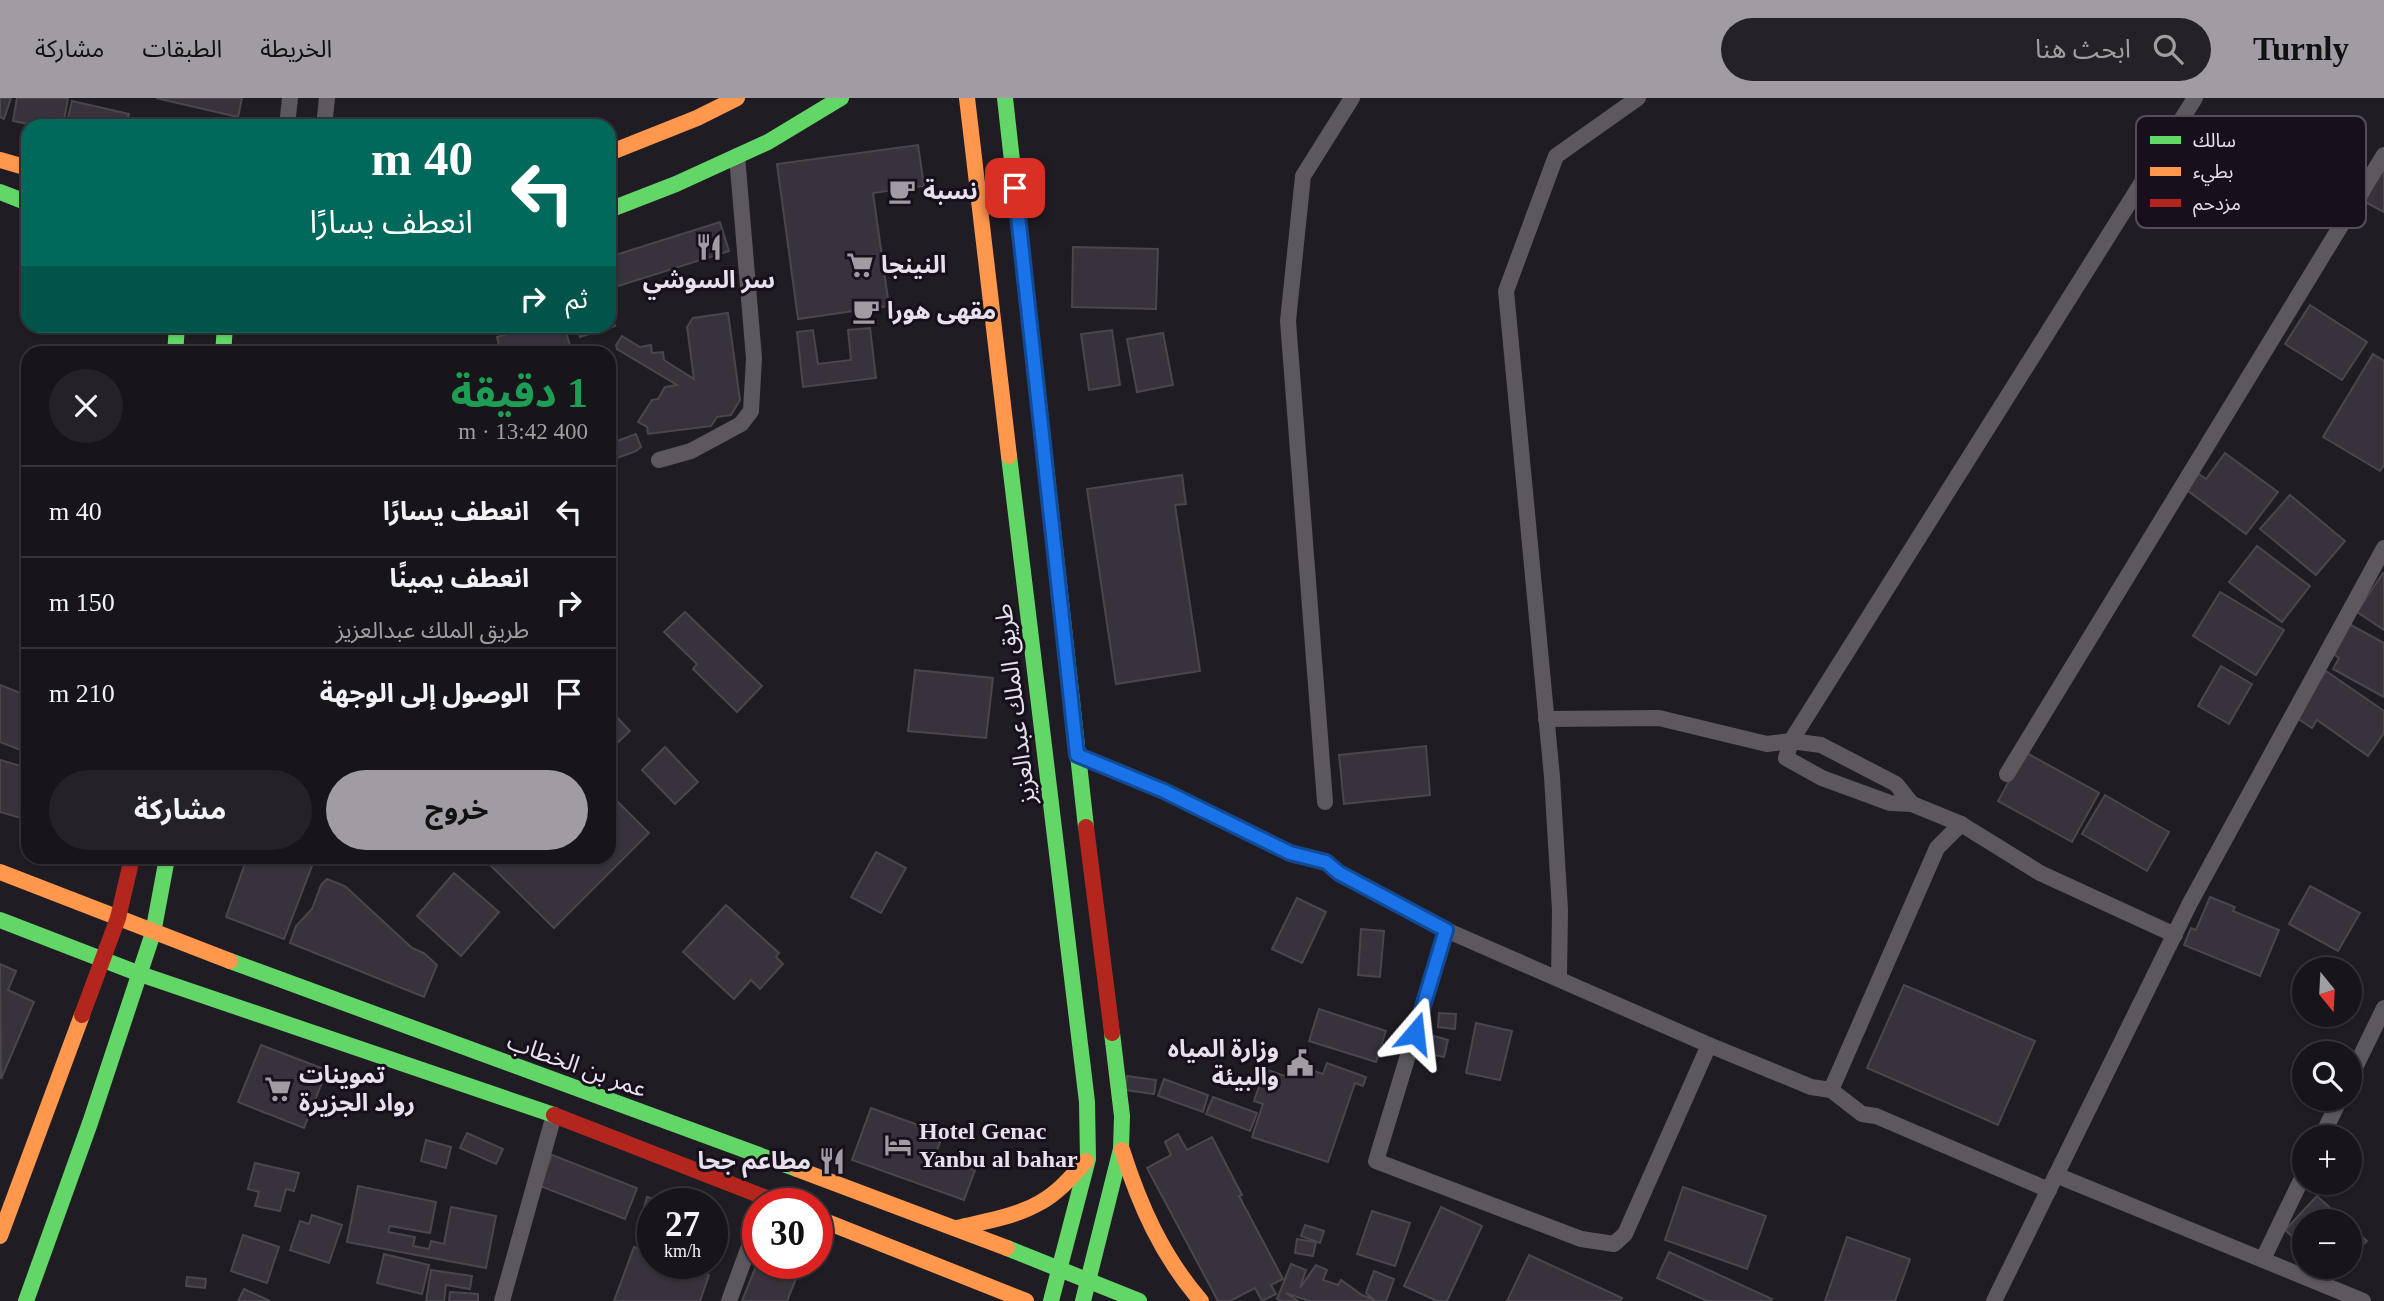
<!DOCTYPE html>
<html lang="ar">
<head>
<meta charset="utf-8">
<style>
  body { margin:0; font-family:"Times New Roman","Noto Sans Arabic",serif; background:#252227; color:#f1f3f6; direction:rtl; height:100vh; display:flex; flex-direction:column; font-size:26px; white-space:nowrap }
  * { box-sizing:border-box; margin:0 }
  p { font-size:23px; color:#9f9fa2 }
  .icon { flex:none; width:38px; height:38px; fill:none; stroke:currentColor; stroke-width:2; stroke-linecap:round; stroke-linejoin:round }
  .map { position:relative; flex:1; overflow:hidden; direction:ltr }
  .panel { position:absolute; left:21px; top:248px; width:595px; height:518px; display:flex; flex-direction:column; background:#18151a; border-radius:21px; box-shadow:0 2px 5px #0004,0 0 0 2px #363439; direction:rtl }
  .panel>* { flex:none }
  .banner { position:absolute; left:21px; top:21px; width:595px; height:214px; border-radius:21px; box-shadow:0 2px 5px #0004,0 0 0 2px #363439; direction:rtl; background:#00695c; color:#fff; overflow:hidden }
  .needle { width:46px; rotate:162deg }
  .fabs { position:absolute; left:2292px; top:859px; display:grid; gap:14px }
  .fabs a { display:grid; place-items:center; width:70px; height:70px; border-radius:50%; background:#18151a; box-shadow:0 2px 5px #0004,0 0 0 2px #363439; font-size:35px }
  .speed { position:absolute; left:637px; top:1090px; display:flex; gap:14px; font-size:35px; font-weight:700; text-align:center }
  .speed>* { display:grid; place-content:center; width:91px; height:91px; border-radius:50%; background:#18151a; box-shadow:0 2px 5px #0004,0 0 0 2px #363439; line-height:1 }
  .speed small { font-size:18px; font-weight:400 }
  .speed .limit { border:10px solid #d22; background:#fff; color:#111 }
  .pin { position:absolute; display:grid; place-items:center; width:60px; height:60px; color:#fff; margin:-30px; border-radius:14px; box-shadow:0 4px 10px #0006 }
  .me { position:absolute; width:77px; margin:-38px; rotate:17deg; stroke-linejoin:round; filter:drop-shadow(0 0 5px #0008) }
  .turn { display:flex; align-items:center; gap:24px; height:147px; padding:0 28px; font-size:32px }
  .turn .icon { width:91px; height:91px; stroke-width:2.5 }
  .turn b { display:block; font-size:49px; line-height:60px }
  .then { display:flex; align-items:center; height:66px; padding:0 28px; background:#0003; gap:14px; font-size:26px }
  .round { display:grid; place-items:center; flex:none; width:74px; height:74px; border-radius:37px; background:#252227 }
  .headline { display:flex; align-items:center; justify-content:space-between; height:119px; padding:0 28px }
  h1 { font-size:42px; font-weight:700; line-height:52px; color:#1e9e55 }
  .button { display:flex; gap:14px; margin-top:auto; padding:14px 28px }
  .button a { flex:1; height:80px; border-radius:42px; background:#a19ca4; color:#111; font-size:28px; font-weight:700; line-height:80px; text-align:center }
  .button a+a { background:#252227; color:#f1f3f6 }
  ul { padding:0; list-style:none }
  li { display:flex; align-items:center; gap:21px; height:91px; padding:0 28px; border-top:2px solid #363439 }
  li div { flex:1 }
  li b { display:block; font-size:26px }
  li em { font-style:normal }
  header { display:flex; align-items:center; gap:42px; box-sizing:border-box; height:98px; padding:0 35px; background:#a19ca4; color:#111 }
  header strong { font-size:33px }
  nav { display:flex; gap:38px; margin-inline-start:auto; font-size:24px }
  .search { width:490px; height:63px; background:#252227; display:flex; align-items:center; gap:18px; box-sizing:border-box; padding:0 24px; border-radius:38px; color:#9f9fa2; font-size:26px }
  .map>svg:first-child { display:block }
</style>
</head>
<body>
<header>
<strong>Turnly</strong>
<div class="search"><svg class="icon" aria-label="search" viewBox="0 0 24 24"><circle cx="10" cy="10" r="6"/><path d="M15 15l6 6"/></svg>ابحث هنا</div>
<nav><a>الخريطة</a><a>الطبقات</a><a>مشاركة</a></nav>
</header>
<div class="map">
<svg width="2384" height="1203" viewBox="0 0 2384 1203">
  <rect width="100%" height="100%" fill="#201c23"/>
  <!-- building -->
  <g fill="#38323d" stroke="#4a464c" stroke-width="2">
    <path d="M0,0h11l-7,21 -4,-2z"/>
    <path d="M17,0h51l-5,28h-25l-25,-5z"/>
    <path d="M156,0h86l-4,19z"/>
    <path d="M72,3l57,13 -3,12h-60z"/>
    <path d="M918,47l6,41 -51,7 16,113 -91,13 -21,-155z"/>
    <path d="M2381,71l3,1v42l-19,-10z"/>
    <path d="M720,124l9,29 -120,38v-32z"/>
    <path d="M1073,149l85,2 -2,60 -84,-2z"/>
    <path d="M2310,207l57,37 -25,38 -57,-36z"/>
    <path d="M609,208l6,20 -35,11 -4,-11h33z"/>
    <path d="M728,215l12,87 -9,15 -14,2 -6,9 -63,8 -1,-7 -9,-5 14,-22 6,-1 7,-12 12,-2 -60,-36 -1,-4 6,-9 18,11 11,-2 1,8 11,-1 1,8 30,19 -7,-52 6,-9z"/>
    <path d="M538,228h26l6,19 -31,9h-38l-4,-17z"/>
    <path d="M870,230l6,50 -73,9 -6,-55 16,-2 5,34 33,-4 -3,-30z"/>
    <path d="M1112,232l8,55 -31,5 -8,-56z"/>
    <path d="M1163,235l10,52 -36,7 -10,-53z"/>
    <path d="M2373,256l11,7v104l-4,6 -57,-34z"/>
    <path d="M636,336l5,13 -5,4 -27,10v-17z"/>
    <path d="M2225,355l53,39 -32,42 -62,-46 12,-16 10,7z"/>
    <path d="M1182,377l4,29 -11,1 25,166 -84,13 -29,-195z"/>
    <path d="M2290,397l55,46 -29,34 -56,-46z"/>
    <path d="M2257,448l53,40 -28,36 -53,-40z"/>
    <path d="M2383,475l1,1v56l-27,-18z"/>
    <path d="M2220,494l64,38 -28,45 -63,-39z"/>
    <path d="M685,514l77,74 -25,26 -44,-43 4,-5 -33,-32z"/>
    <path d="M2349,526l35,19v54l-51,-28 6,-11 -6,-4z"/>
    <path d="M2221,568l31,18 -23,40 -31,-18z"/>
    <path d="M915,572l78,8 -7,60 -78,-7z"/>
    <path d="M2326,573l58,40v22l-16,23 -51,-36 -5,8 -18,-12z"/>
    <path d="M0,587l28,11v57l-28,-11z"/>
    <path d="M609,611l21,22 -16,15 -5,-5z"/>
    <path d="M1426,648l4,49 -86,9 -5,-49z"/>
    <path d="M665,649l33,35 -23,22 -33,-34z"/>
    <path d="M2025,654l74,41 -27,49 -74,-41z"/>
    <path d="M0,662l28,8v52l-28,-8z"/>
    <path d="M609,695l40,40 -95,95 -71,-70h126z"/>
    <path d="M2105,697l64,37 -22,39 -65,-37z"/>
    <path d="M876,754l30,16 -25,45 -30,-16z"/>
    <path d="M247,760h68l-31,81 -58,-22z"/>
    <path d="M454,775l45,39 -38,44 -44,-40z"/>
    <path d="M327,781l18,7 67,62 12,5 13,12 -13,32 -134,-54 6,-17 16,-17 9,-24z"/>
    <path d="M2310,788l50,27 -22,38 -49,-27z"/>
    <path d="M2210,799l25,10 -2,4 46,19 -19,46 -76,-31 7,-17 5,2z"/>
    <path d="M1297,800l29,14 -24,51 -30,-14z"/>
    <path d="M726,807l53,48 -3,4 7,7 -23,25 -9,-9 -17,19 -51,-47z"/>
    <path d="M1361,831l23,2 -4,46 -22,-2z"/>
    <path d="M0,866l16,7 -8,19 26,12 -33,77z"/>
    <path d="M1904,887l131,56 -37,84 -131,-57z"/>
    <path d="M1319,911l67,22 -10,31 -67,-21z"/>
    <path d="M1439,915l17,1 -1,15 -17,-2z"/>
    <path d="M1476,925l36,8 -12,49 -34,-7z"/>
    <path d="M1434,938l14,4 -4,17 -15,-3z"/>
    <path d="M261,947l66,25 -23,58 -66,-26z"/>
    <path d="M1290,965l33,11 4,-11 39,14 -3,9 -8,-3 -27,79 -76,-25 11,-33 -9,-3 11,-32 20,7z"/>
    <path d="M1127,978l29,4 -2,14 -29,-4z"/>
    <path d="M1164,981l44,16 -5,17 -45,-16z"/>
    <path d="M1213,999l44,16 -7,18 -44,-17z"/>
    <path d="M871,1010l72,26 -8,22 40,14 -11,30 -112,-40z"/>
    <path d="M467,1035l36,16 -7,15 -36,-16z"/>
    <path d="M1178,1036l9,16 25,-13 30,58 -3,1 44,83 -12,6 5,9 -14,7 -7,-13 -25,13h-12l-71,-133 24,-13 -6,-13z"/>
    <path d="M426,1042l25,7 -5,21 -25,-7z"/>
    <path d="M552,1057l85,33 -12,31 -85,-33z"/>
    <path d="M255,1065l44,10 -5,18 -8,-2 -6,22 -25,-5 4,-14 -11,-3z"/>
    <path d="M358,1088l78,16 -6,31 -40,-7 -2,6 27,5 -2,9 16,3 2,-8 13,3 7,-37 45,9 -10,52 -139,-26z"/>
    <path d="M1683,1089l83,29 -19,53 -82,-29z"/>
    <path d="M2317,1098l29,26h-41v26l-20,-18z"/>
    <path d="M647,1099l24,7h-18v25l-14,-4z"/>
    <path d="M1441,1109l41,19 -35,75h-10l-33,-15z"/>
    <path d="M1372,1113l38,12 -15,43 -38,-12z"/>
    <path d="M312,1117l30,10 -13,38 -39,-13 10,-29 9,3z"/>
    <path d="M1305,1127l19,6 -4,12 -19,-7z"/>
    <path d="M2350,1128l17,15 -17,16z"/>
    <path d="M243,1137l36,12 -12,36 -36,-12z"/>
    <path d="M1847,1139l63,22 -15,42h-70z"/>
    <path d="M1297,1141l19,3 -3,14 -18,-3z"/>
    <path d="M634,1149l19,7v10h25l31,11 -9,26h-86z"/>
    <path d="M1669,1154l103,47 -1,2h-64l-50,-23z"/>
    <path d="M384,1156l45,11 -7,29 -45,-11z"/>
    <path d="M1529,1157l93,43 -2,3h-113z"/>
    <path d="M758,1163v3h21l20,7 -12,30h-45z"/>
    <path d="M1291,1166l15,6 -6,18 16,-23 11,5 -4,10 15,5 3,-5 21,15 12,5 -8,-7 8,-22 20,8 -8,22h-77l-23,-8 12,8h-15l-6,-2z"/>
    <path d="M431,1172l41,6 -2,13 -24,-4 -2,16h-18z"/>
    <path d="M187,1179l19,2 -1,9 -19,-2z"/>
    <path d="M244,1191l26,12h-32z"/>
    <path d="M450,1194l28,2v7h-29z"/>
  </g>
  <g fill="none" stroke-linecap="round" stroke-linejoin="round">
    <!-- street -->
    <g stroke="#5c585e" stroke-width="16">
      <path d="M287,28l3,-28"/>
      <path d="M324,28l3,-28"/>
      <path d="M659,362l32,-9 50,-27 10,-13 3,-53 -17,-202"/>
      <path d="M1546,621l113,-1 108,26 24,-3 30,4 75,39 16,20"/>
      <path d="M1077,657l87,36 126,62 36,9 13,11 107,57 263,115 102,42 20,3 31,24 14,2 173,74"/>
      <path d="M2007,676l377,-619"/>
      <path d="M1325,704l-37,-481 15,-145 49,-78"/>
      <path d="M1446,832l-70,231 205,78 33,5 11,-10 84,-189"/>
      <path d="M2175,837l-135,-62 -79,-49 -49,-20 -22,-1 -68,-25 -36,-20 5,-17 404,-643"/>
      <path d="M1559,880l1,-68 -8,-133 -46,-486 50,-135 82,-58"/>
      <path d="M2350,980l34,-70"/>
      <path d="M1831,992l106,-242 24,-24"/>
      <path d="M2321,1040l19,-39"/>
      <path d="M2056,1077l307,126"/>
      <path d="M2263,1161l42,-87"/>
      <path d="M502,1203l52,-186"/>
      <path d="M729,1203l29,-79"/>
      <path d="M1994,1203l196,-398 194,-355"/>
    </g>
    <!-- fast -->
    <g stroke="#63d668" stroke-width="16">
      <path d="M1005,0l81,729"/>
      <path d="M0,94l28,11"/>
      <path d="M609,112l67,-26 92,-42 73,-44"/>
      <path d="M175,256l2,-28"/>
      <path d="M223,256l2,-28"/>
      <path d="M1009,358l78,646 1,57 -37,142"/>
      <path d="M0,822l140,54 414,141"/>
      <path d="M230,863l567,208"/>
      <path d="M1007,1150l132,53"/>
      <path d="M26,1203l64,-178 63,-190 14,-75"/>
      <path d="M1083,1203l38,-152 1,-33 -10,-83"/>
    </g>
    <!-- slow -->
    <g stroke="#ff974d" stroke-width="16">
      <path d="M967,0l42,358"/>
      <path d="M609,55l88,-35 40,-20"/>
      <path d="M0,62l28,8"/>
      <path d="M0,774l230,89"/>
      <path d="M1122,1052c18,56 40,106 79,151"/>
      <path d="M797,1071l210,79"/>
      <path d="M817,1120l209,83"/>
      <path d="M957,1130c28,-7 59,-11 84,-26 18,-10 31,-26 45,-41"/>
      <path d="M0,1138l82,-221"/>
    </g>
    <!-- jam -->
    <g stroke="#b3261e" stroke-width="16">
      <path d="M1086,729l26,206"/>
      <path d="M82,917l36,-97 14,-60"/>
      <path d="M554,1017l228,89"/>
    </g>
  </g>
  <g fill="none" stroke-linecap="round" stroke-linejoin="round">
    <defs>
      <path id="route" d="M1015,90l62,567 87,36 126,62 36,9 13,11 107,57 -31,103"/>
    </defs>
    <!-- route casing -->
    <use href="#route" stroke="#114b97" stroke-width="18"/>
    <!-- route -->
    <use href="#route" stroke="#1a73e8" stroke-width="12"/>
  </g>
  <!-- icons -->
  <defs>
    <symbol id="cafe-bare" viewBox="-9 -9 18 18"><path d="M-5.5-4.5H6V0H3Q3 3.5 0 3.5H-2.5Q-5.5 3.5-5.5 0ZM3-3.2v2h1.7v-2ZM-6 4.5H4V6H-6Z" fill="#a19ca4" stroke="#170f1c" stroke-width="2.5" paint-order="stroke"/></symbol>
    <symbol id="restaurant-bare" viewBox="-9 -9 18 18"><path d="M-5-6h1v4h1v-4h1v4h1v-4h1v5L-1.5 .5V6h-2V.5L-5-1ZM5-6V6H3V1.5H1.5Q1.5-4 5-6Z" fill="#a19ca4" stroke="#170f1c" stroke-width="2.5" paint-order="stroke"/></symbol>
    <symbol id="supermarket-bare" viewBox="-9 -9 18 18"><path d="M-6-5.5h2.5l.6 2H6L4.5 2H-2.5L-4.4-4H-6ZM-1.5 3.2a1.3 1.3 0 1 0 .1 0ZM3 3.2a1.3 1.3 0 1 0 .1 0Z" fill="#a19ca4" stroke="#170f1c" stroke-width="2.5" paint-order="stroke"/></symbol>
    <symbol id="civic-bare" viewBox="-9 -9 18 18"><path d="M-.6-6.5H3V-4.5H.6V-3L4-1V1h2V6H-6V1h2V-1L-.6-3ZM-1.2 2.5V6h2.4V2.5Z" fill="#a19ca4" stroke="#170f1c" stroke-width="2.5" paint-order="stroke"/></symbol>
    <symbol id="hotel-bare" viewBox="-9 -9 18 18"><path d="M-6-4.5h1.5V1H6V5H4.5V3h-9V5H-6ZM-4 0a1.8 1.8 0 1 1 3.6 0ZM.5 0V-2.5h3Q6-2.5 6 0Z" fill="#a19ca4" stroke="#170f1c" stroke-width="2.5" paint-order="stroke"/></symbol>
  </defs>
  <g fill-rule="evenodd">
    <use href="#cafe-bare" x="883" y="74" width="38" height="38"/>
    <use href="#restaurant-bare" x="690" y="130" width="38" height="38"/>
    <use href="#supermarket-bare" x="841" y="148" width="38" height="38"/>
    <use href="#cafe-bare" x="847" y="194" width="38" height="38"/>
    <use href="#civic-bare" x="1281" y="946" width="38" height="38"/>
    <use href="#supermarket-bare" x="259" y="972" width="38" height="38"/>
    <use href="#hotel-bare" x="879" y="1028" width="38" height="38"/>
    <use href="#restaurant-bare" x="813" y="1044" width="38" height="38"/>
  </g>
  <g text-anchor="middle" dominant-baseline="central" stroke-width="6" stroke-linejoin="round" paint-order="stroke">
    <!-- poi labels -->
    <g font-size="24" font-weight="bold" fill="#e6e1ea" stroke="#170f1c" text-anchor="start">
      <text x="923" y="93">نسبة</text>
      <text x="881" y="167">النينجا</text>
      <text x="709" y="182" text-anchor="middle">سر السوشي</text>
      <text x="887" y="213">مقهى هورا</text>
      <text x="1279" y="951" text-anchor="end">وزارة المياه<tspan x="1279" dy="28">والبيئة</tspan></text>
      <text x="299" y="977">تموينات<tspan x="299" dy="28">رواد الجزيرة</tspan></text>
      <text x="919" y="1033">Hotel Genac<tspan x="919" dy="28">Yanbu al bahar</tspan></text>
      <text x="811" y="1063" text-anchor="end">مطاعم جحا</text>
    </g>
    <!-- street labels -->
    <g font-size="24" fill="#e6e1ea" stroke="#170f1c">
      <text transform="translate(1015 606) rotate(-97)">طريق الملك عبدالعزيز</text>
      <text transform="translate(577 967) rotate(20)">عمر بن الخطاب</text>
    </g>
  </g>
  <!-- legend -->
  <rect x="2136" y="18" width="230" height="112" rx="10" fill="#170f1c" stroke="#554e5a" stroke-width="2"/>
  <rect x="2150" y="38" width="31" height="8" fill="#63d668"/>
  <rect x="2150" y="69" width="31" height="9" fill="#ff974d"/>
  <rect x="2150" y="101" width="31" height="8" fill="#b3261e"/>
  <g font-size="19" fill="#e6e1ea">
    <text x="2193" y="49">سالك</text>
    <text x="2193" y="80">بطيء</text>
    <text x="2193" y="112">مزدحم</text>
  </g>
</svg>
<div class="fabs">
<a><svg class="needle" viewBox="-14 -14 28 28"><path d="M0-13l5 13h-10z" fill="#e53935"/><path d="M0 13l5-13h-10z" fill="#9f9fa2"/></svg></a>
<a><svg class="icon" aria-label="search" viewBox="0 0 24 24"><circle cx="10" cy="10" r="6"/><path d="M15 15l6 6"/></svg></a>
<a>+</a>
<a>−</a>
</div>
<div class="speed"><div>27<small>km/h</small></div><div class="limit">30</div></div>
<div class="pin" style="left:1015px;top:90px;background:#d93025"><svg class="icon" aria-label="arrive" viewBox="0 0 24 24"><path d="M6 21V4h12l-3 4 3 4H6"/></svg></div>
<svg class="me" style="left:1415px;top:935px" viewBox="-20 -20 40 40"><path d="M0-17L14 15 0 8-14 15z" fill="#1a73e8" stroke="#fff" stroke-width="4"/></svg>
<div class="banner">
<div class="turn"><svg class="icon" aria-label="left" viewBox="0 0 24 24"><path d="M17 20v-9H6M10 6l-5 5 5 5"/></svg><div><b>40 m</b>انعطف يسارًا</div></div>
<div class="then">ثم<svg class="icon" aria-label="right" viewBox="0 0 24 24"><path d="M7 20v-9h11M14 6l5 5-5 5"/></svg></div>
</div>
<section class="panel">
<div class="headline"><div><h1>1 دقيقة</h1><p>400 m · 13:42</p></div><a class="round"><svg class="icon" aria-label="close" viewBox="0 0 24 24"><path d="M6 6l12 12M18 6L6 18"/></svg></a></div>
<ul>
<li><svg class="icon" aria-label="left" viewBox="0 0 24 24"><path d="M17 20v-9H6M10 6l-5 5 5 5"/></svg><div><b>انعطف يسارًا</b></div><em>40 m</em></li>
<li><svg class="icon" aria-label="right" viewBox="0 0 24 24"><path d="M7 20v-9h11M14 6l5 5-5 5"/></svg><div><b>انعطف يمينًا</b><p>طريق الملك عبدالعزيز</p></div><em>150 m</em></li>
<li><svg class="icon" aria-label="arrive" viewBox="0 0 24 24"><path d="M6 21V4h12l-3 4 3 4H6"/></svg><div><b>الوصول إلى الوجهة</b></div><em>210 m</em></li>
</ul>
<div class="button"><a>خروج</a><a>مشاركة</a></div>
</section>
</div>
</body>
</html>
